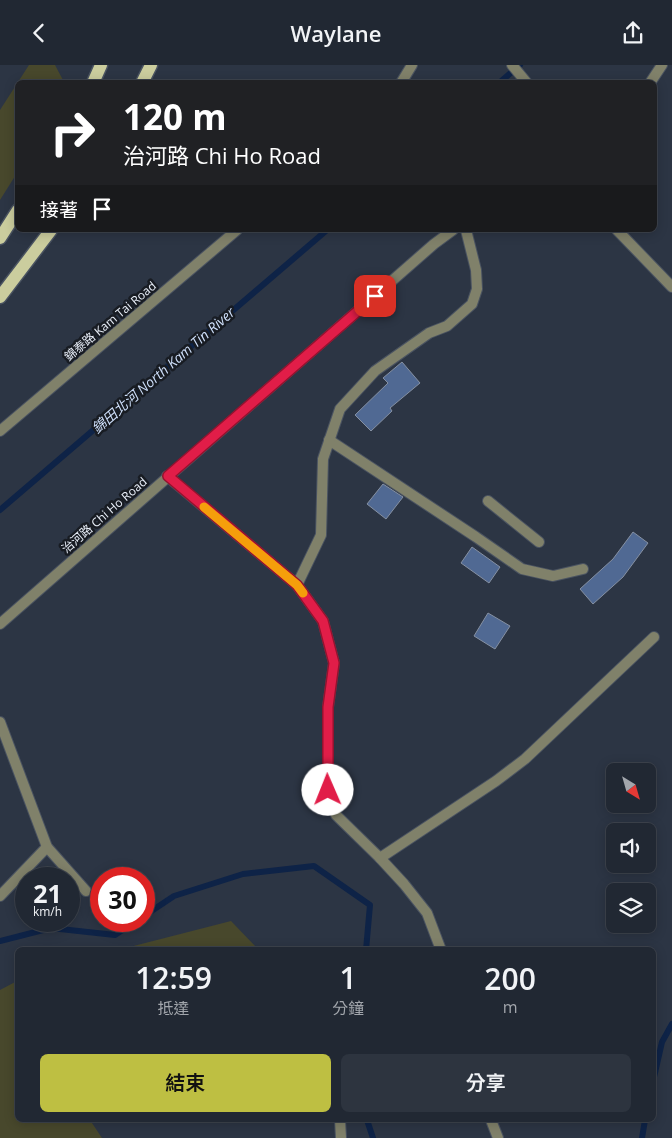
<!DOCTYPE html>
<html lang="zh-TW">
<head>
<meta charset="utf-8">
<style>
  body { margin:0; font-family:"Open Sans","Noto Sans TC",sans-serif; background:#2d343f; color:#f1f3f6; height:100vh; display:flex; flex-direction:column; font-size:19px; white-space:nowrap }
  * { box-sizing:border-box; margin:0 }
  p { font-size:16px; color:#a2a6ac }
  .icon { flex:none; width:28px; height:28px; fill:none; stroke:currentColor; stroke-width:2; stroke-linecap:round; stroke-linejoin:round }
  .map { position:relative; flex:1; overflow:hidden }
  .panel { position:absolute; left:15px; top:882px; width:641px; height:175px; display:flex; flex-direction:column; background:#212833; border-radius:8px; box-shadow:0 2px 12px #0003,0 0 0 1px #3e444e }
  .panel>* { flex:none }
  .guide { position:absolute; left:15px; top:15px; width:642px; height:152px; border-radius:8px; box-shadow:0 2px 12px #0003,0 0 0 1px #3e444e; background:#202124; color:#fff; overflow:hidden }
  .needle { width:32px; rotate:143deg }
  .buttons { position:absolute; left:606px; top:698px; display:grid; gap:10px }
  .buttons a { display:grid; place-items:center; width:50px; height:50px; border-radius:8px; background:#212833; box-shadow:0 2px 12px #0003,0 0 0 1px #3e444e; font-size:25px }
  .speed { position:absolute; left:15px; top:802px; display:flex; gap:10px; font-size:25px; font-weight:700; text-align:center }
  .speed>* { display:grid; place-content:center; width:65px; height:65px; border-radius:50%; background:#212833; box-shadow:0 2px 12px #0003,0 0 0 1px #3e444e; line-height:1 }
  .speed small { font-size:12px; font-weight:400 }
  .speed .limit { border:8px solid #d22; background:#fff; color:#111 }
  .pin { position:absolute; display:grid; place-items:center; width:42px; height:42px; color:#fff; margin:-21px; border-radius:10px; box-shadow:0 2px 8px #0006 }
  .me { position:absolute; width:55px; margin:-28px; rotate:359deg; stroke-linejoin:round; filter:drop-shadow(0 0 4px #0008) }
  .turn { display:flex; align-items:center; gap:18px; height:105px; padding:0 25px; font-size:22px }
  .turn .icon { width:65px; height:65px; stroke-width:2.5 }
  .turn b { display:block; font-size:35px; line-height:42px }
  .then { display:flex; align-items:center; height:48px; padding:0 25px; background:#0003; gap:10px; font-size:19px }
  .eta { display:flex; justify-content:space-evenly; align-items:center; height:85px; text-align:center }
  .eta b { font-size:30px; font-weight:600; line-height:35px }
  .cta { display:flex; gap:10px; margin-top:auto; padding:10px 25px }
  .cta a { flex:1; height:58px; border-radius:8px; background:#bebf42; color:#111; font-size:20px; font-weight:600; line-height:58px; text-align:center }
  .cta a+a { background:#2d343f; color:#f1f3f6 }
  header { display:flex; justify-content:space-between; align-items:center; height:65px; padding:0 25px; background:#212833; font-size:22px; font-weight:600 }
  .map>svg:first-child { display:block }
</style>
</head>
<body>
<header><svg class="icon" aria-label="back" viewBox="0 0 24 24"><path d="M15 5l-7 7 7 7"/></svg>Waylane<svg class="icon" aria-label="share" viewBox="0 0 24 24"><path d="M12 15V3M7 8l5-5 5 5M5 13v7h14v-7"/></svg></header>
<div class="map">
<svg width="672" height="1073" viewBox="0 0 672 1073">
  <rect width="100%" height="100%" fill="#2c3544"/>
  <!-- green -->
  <g fill="#48482c">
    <path d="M29,0h26l9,17 -46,1 -1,90 -17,27v-90z"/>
    <path d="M231,856l28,29h-141z"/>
    <path d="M17,916l1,139h72l12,18h-102v-148z"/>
  </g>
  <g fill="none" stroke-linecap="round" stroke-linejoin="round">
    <!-- stream -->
    <g stroke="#0e2347" stroke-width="6">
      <path d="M499,18l21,-18"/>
      <path d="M0,445l327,-280"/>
      <path d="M144,851l30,-20 69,-22 71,-8 56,39 -4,45"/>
      <path d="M0,876l51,-13 64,7 21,-14"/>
      <path d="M654,1012l8,-35 10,-18"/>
      <path d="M367,1055l6,18"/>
      <path d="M642,1073l3,-18"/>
    </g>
  </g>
  <!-- building -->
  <g fill="#506993" stroke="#8590a2">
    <path d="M402,297l18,21 -30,25 2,3 -21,20 -16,-16 33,-32 -5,-5z"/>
    <path d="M383,419l20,13 -17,22 -19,-15z"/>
    <path d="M633,467l15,11 -25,34 -30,27 -13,-15 33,-30z"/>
    <path d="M472,482l28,20 -11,16 -28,-20z"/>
    <path d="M488,548l22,13 -15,23 -21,-13z"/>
  </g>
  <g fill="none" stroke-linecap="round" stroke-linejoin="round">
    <defs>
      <g id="service">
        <path d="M488,436l51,41"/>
        <path d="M0,657l47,125 39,44"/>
        <path d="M0,831l47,-49"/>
        <path d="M340,1055l1,18"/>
      </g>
      <g id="minor">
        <path d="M401,18l11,-18"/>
        <path d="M650,18l12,-18"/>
        <path d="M617,165l55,57"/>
        <path d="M0,366l237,-201"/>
        <path d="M329,375l147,97 46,32 31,7 30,-7"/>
        <path d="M167,411l130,109 26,36 11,42 -6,44v83l8,25 44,43 24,26 23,29 14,37"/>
        <path d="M297,520l24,-50 2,-76 17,-50 35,-38 54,-38 18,-7 25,-22 5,-15 -1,-19 -10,-40"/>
        <path d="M0,559l434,-380 19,-14"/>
        <path d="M380,793l116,-77 29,-22 129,-122"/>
        <path d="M491,1055l7,18"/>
      </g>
      <path id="tertiary" d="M512,0l15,18"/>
      <g id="primary">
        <path d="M93,18l8,-18"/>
        <path d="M142,18l9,-18"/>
        <path d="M0,173l18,-28"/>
        <path d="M0,232l51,-67"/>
      </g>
    </defs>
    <!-- service casing -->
    <use href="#service" stroke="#4a5361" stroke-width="12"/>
    <!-- minor casing -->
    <use href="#minor" stroke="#4a5361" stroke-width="12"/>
    <!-- tertiary casing -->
    <use href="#tertiary" stroke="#4a5361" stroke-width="12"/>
    <!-- primary casing -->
    <use href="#primary" stroke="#4a5361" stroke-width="15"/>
    <!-- service -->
    <use href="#service" stroke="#80816a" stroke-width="10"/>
    <!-- minor -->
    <use href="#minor" stroke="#80816a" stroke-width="10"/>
    <!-- tertiary -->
    <use href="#tertiary" stroke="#80816a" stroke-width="10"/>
    <!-- primary -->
    <use href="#primary" stroke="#cbcd9e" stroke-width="12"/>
  </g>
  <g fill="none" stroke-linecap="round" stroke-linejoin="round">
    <defs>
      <path id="route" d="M328,725v-83l6,-44 -11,-42 -26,-36 -129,-109 207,-180"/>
    </defs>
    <!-- route casing -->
    <use href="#route" stroke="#92132f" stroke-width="12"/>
    <!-- route -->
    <use href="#route" stroke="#e11d48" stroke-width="9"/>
    <!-- slow -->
    <path stroke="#f59e0b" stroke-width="9" d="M204,442l93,78 6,8"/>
  </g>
  <g text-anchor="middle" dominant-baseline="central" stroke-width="5" stroke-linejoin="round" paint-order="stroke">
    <!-- street labels -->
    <g font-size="12" fill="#e9eff9" stroke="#181c23">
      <text transform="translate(110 256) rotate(-40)">錦泰路 Kam Tai Road</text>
      <text transform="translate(104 450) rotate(-41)">治河路 Chi Ho Road</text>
    </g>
    <!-- water labels -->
    <g font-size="14" font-style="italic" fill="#cedffa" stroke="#181c23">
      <text transform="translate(163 305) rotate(-41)">錦田北河 North Kam Tin River</text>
    </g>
  </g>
</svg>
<div class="buttons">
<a><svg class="needle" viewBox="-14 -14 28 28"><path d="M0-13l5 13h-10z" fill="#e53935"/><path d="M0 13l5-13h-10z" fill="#a2a6ac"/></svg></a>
<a><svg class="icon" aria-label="sound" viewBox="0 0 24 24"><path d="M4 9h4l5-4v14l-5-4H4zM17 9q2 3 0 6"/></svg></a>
<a><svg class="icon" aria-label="layers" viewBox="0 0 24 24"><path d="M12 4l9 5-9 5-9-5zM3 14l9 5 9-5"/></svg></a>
</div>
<div class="speed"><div>21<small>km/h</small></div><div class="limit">30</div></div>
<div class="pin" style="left:375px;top:231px;background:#d93025"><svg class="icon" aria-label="arrive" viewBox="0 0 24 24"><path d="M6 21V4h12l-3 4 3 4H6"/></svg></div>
<svg class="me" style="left:328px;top:725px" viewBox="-20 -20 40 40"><circle r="19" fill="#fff"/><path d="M0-13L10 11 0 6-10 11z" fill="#e11d48"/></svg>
<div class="guide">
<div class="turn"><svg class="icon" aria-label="right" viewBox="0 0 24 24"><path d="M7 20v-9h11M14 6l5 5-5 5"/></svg><div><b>120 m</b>治河路 Chi Ho Road</div></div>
<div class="then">接著<svg class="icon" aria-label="arrive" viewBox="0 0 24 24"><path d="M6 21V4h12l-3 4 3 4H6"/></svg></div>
</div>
<section class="panel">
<div class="eta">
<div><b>12:59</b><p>抵達</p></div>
<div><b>1</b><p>分鐘</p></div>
<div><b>200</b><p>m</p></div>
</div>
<div class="cta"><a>結束</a><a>分享</a></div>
</section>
</div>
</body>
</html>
